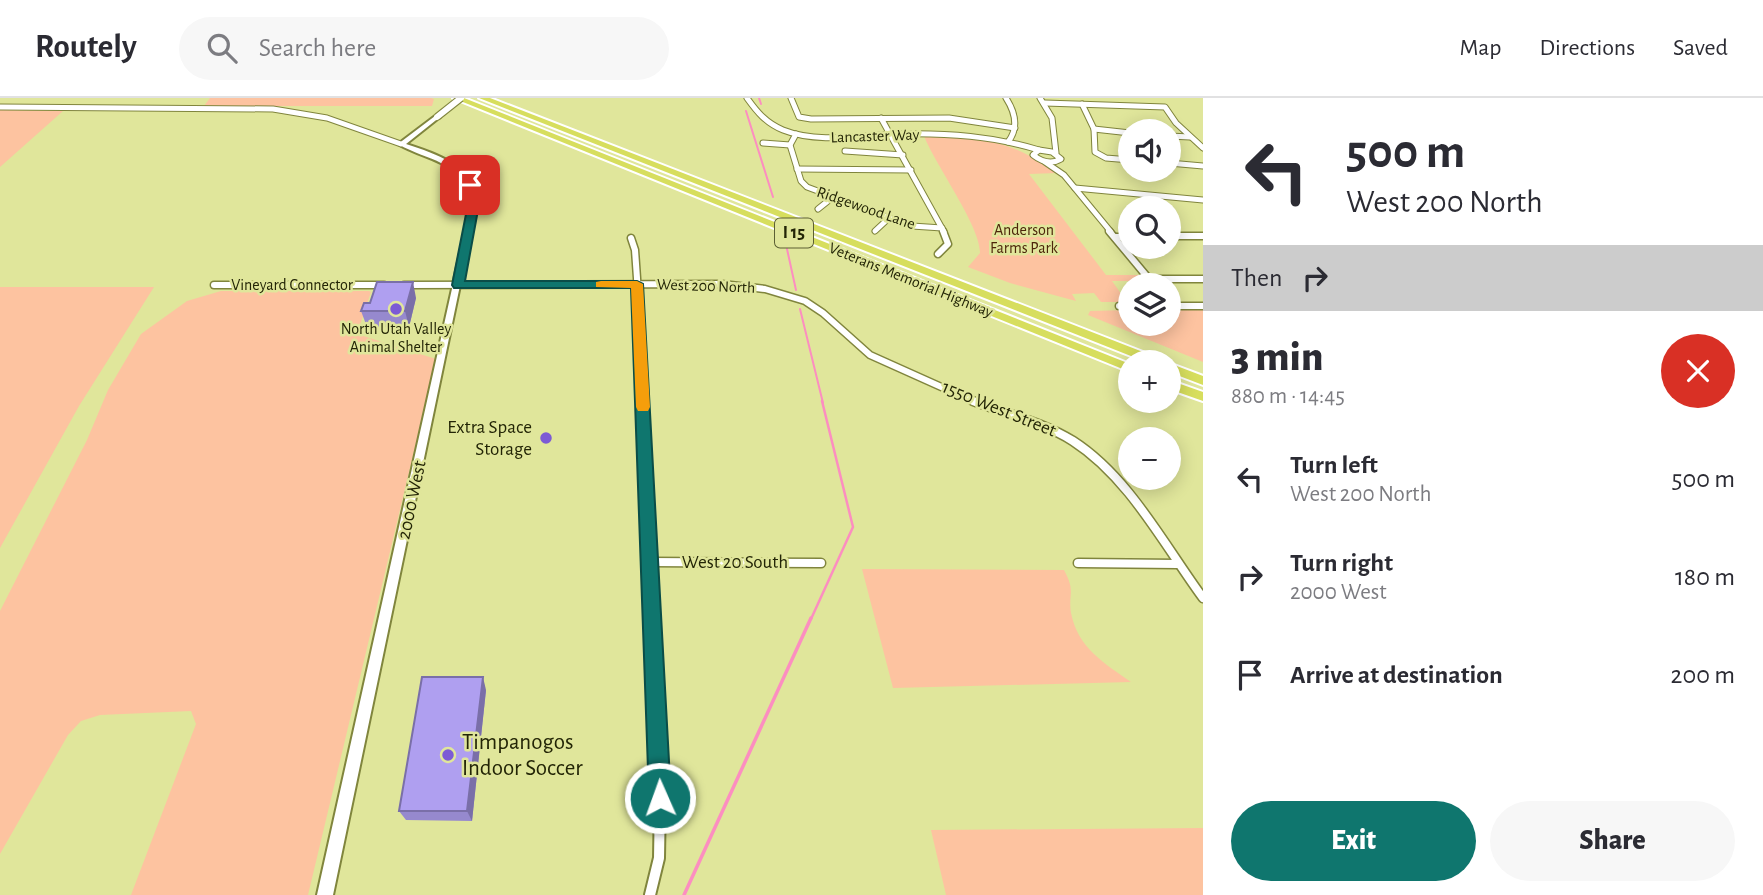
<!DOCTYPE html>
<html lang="en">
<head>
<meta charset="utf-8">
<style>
  body { margin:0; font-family:"Alegreya Sans",sans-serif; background:#f7f7f7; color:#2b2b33; height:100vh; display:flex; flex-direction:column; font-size:26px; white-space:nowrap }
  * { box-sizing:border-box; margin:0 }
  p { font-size:23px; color:#7c7c81 }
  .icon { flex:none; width:38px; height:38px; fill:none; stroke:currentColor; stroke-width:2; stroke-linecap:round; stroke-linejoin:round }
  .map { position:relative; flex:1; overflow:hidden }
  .panel { display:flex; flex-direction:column; background:#fff; width:560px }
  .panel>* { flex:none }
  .guide { background:#fff; color:#2b2b33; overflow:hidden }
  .buttons { position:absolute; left:1118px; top:21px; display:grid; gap:14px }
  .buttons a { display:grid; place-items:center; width:63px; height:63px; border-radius:50%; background:#fff; box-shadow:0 4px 18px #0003; font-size:35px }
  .pin { position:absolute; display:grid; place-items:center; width:60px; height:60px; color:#fff; margin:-30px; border-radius:14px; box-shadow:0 4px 10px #0006 }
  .me { position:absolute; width:77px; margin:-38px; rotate:358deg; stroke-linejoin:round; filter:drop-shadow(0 0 5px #0008) }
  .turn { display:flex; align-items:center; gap:24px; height:147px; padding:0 28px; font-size:32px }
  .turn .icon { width:91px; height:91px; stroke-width:2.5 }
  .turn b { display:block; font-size:49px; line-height:60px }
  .then { display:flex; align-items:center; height:66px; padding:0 28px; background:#0003; gap:14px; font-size:26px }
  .round { display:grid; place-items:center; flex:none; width:74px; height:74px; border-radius:37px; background:#f7f7f7 }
  .head { display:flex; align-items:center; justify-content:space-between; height:119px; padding:0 28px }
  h1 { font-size:42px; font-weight:800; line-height:52px }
  .button { display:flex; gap:14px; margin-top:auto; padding:14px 28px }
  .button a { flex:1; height:80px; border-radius:42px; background:#0f766e; color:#fff; font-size:28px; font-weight:800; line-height:80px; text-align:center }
  .button a+a { background:#f7f7f7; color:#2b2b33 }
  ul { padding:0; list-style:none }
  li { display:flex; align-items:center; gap:21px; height:98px; padding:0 28px }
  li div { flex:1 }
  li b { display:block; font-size:26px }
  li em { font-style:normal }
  header { display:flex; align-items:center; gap:42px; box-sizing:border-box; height:98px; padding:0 35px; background:#fff; border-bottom:2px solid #e1e1e2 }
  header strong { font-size:33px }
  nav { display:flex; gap:38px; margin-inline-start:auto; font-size:24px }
  .search { width:490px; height:63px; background:#f7f7f7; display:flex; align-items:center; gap:18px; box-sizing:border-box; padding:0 24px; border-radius:38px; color:#7c7c81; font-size:26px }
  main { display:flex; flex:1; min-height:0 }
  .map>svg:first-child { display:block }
</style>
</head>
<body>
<header>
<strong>Routely</strong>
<div class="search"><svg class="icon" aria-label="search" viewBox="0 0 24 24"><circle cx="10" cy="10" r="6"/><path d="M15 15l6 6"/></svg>Search here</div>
<nav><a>Map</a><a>Directions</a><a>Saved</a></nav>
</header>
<main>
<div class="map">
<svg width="1203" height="797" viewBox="0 0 1203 797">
  <rect width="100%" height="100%" fill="#e0e69b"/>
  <!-- green -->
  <g fill="#fdc3a0">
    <path d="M210,0h221l3,1 -2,7h-228z"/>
    <path d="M0,12l63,1 -63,56z"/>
    <path d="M924,38c55,1 88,4 133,37l-28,1 77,101h33l7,6h-34l15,21h-26l-7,-9 -22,1 4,7 -66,-18 -42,-16 12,-14c1,-26 -44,-87 -56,-117z"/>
    <path d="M0,189h154l-75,119 -79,142z"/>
    <path d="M221,193h148l2,1 -14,42 79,25 -128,536h-177l65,-171 -5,-13 -91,4 -19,6 -13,14 -68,119v-243l87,-171 21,-50 33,-56 46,-33z"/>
    <path d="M1130,212v14h39v-14h34v52l-115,-47 2,-4z"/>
    <path d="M862,471l202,1c12,22 4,23 7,43 7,35 33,50 60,69l-238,6z"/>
    <path d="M1203,730v67h-257l-15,-65z"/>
  </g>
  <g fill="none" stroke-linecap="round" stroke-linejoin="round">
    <!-- stream-far2 -->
    <g stroke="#fc8ec0" stroke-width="2">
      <path d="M759,0l2,6"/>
      <path d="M746,13l27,86"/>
      <path d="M787,151l9,41"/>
      <path d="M800,211l23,94"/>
    </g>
    <!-- stream-far1 -->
    <path stroke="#fc8ec0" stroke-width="2.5" d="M811,521l42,-92 -31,-126"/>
    <!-- stream -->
    <path stroke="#fc8ec0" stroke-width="3.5" d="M684,797l127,-277"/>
    <defs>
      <g id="street-far3">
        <path d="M747,0c10,14 19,25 36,32 35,14 80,5 117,4 48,-1 93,2 139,16"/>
        <path d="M791,0l8,19 12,2 138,-1 66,10"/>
        <path d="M1006,0c9,14 13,30 2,44"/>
        <path d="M1040,0l12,20 4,35"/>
        <path d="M1045,5l120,4 11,16 27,25"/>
        <path d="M1082,6l12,25 1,23 11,6 24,2"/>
        <path d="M0,9l273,2 54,9 74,26"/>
        <path d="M881,20l63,114"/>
        <path d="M1094,31l36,4"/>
        <path d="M796,36l-6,11 11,36 6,6 105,39 30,2"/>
        <path d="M1169,38l21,1"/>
        <path d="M763,45l27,2"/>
        <path d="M1039,52l13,2 9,7c-10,6 -19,3 -28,-4z"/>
        <path d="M845,53l58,4"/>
        <path d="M1045,64l19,13 47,57"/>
        <path d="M1169,65l34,3"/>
        <path d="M797,71l114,1"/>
        <path d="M1075,90l128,12"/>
        <path d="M818,111l15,-12"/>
        <path d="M875,133l14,-13"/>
      </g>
      <g id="street-far2">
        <path d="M1109,133l40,48h54"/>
        <path d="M1169,138h34"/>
        <path d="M1115,139h15"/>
        <path d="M631,140l4,12 2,28 6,125"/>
        <path d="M938,156l10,-10 -5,-13"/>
        <path d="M214,187h170"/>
        <path d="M404,187l318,-1 43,5 40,12 18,12 47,42 107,48"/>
        <path d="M1119,208h11"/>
        <path d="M1169,208h34"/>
      </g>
      <g id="street-far1">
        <path d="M642,303l10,218"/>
        <path d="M973,303c33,13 70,21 100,40 56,36 91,104 130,157"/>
        <path d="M650,464l171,1"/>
        <path d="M1078,465l100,1"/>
      </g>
      <path id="street" d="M650,797l9,-37 1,-60 -8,-180"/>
      <path id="secondary" d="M435,18l5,1 -34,27c33,11 60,19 72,55l-145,696h-16l155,-696c-15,-41 -43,-37 -74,-55z"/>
      <g id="highway">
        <path d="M453,0h11l666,266v8z"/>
        <path d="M479,0h11l671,261 2,3h-17z"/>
        <path d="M1169,265l34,13v9l-34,-13z"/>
        <path d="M1169,282l34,12v9l-34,-12z"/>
      </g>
    </defs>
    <!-- street-far3 casing -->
    <use href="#street-far3" stroke="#80853d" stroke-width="7"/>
    <!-- street-far2 casing -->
    <use href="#street-far2" stroke="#80853d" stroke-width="9"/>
    <!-- street-far1 casing -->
    <use href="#street-far1" stroke="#80853d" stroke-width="11"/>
    <!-- street casing -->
    <use href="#street" stroke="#80853d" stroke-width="14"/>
    <!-- secondary casing -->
    <use href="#secondary" stroke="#80853d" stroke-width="4"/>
    <!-- highway casing -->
    <use href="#highway" stroke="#fff" stroke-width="4"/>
    <!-- street-far3 -->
    <use href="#street-far3" stroke="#fff" stroke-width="5"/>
    <!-- street-far2 -->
    <use href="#street-far2" stroke="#fff" stroke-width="6"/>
    <!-- street-far1 -->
    <use href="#street-far1" stroke="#fff" stroke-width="8"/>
    <!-- street -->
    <use href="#street" stroke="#fff" stroke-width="10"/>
    <!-- secondary -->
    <use href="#secondary" fill="#fff" fill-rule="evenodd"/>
    <!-- highway -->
    <use href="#highway" fill="#d7de5e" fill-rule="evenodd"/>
    <defs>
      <path id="secondary-bridge" d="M437,19l24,-19"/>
    </defs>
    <!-- secondary-bridge casing -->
    <use href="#secondary-bridge" stroke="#80853d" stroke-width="8" stroke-linecap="butt"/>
    <!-- secondary-bridge -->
    <use href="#secondary-bridge" stroke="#fff" stroke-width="6"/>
  </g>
  <!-- wall -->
  <g fill="#9689ce">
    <path d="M416,200l-7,29h-42l-6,-16z"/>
    <path d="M486,592l-14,131 -66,-1 -7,-9z"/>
  </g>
  <!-- shaded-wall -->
  <g fill="#7a6fa8">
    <path d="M413,184l3,16 -7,29 -4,-16z"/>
    <path d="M483,579l3,13 -14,131 -5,-10z"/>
  </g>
  <!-- building -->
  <g fill="#af9ff0" stroke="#7a6fa8" stroke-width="2">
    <path d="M377,184h36l-8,29h-44l3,-8h6z"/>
    <path d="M422,579h61l-16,134h-68z"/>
  </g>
  <!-- route -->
  <path fill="#0f766e" stroke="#0a4d48" stroke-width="2" d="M466,85h8l6,16 -15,82h172l6,3 28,514 -4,7 -7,3 -8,-3 -3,-7 -18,-510h-177l-2,-3 17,-86z"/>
  <!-- slow -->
  <path fill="#f59e0b" d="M601,183h36l6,3 7,123 -2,4h-10l-2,-4 -5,-119 -35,-1v-5z"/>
  <!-- markers -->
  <g fill="#7c5ad5" stroke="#e0e69b" stroke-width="2.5">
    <circle cx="396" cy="211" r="7"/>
    <circle cx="546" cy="340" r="7"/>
    <circle cx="448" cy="657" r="7"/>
  </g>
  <g text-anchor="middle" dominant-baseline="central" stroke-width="5" stroke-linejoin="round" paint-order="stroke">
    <!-- far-street labels -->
    <g font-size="16" fill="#232506" stroke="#e0e69b">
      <text transform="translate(875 38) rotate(-2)">Lancaster Way</text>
      <text transform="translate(866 110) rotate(19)">Ridgewood Lane</text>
      <text transform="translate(911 182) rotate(22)">Veterans Memorial Highway</text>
      <text x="292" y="187">Vineyard Connector</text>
      <text transform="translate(706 188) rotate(2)">West 200 North</text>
    </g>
    <!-- far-park labels -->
    <g font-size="16" fill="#4d260b" stroke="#e0e69b">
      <text x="1024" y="132">Anderson<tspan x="1024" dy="18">Farms Park</tspan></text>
    </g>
    <!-- far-poi labels -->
    <g font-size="16" fill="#232506" stroke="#e0e69b">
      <text x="396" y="231">North Utah Valley<tspan x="396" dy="18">Animal Shelter</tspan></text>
    </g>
    <!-- shield labels -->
    <rect fill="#e0e69b" stroke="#5c5f33" stroke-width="2" x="775" y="120.5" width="38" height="29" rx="5"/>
    <g font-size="18" font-weight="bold" fill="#232506">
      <text x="794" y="135">I 15</text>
    </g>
    <!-- street labels -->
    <g font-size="19" fill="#232506" stroke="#e0e69b">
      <text transform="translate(999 311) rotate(22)">1550 West Street</text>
      <text transform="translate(412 402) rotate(-78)">2000 West</text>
      <text x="735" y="464">West 20 South</text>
    </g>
    <!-- poi labels -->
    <g font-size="19" fill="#232506" stroke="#e0e69b" text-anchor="end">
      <text x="532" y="329">Extra Space<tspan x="532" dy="22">Storage</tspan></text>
    </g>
    <!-- near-poi labels -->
    <g font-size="23" fill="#232506" stroke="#e0e69b" text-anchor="start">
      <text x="462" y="644">Timpanogos<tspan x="462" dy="26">Indoor Soccer</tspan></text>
    </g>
  </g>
</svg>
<div class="buttons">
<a><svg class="icon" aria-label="sound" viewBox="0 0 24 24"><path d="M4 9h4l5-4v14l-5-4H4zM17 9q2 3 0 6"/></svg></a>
<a><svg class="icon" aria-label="search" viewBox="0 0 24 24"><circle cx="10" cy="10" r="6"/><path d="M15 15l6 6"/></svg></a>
<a><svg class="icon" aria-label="layers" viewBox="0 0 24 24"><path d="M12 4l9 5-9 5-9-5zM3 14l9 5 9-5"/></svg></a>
<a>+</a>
<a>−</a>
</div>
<div class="pin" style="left:470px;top:87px;background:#d93025"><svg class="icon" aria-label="arrive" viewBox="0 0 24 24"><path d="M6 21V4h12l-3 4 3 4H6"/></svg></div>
<svg class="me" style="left:660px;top:700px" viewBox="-20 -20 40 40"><circle r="17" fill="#0f766e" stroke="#fff" stroke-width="3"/><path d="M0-11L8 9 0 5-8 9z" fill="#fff"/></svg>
</div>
<section class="panel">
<div class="guide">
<div class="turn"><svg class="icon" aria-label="left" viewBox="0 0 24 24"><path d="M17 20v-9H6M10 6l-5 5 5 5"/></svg><div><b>500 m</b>West 200 North</div></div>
<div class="then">Then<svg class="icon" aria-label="right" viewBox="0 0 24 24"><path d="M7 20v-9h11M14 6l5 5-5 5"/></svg></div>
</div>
<div class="head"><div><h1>3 min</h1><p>880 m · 14:45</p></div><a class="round" style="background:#d93025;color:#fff"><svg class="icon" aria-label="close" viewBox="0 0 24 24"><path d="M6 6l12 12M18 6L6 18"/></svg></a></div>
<ul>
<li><svg class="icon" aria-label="left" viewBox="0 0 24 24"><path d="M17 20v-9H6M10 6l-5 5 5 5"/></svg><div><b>Turn left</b><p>West 200 North</p></div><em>500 m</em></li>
<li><svg class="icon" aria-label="right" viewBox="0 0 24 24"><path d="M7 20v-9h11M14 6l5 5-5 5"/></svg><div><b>Turn right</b><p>2000 West</p></div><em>180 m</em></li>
<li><svg class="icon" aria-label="arrive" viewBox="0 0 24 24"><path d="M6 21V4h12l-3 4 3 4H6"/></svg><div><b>Arrive at destination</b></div><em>200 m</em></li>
</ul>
<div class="button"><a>Exit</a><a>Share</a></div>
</section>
</main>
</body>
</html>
